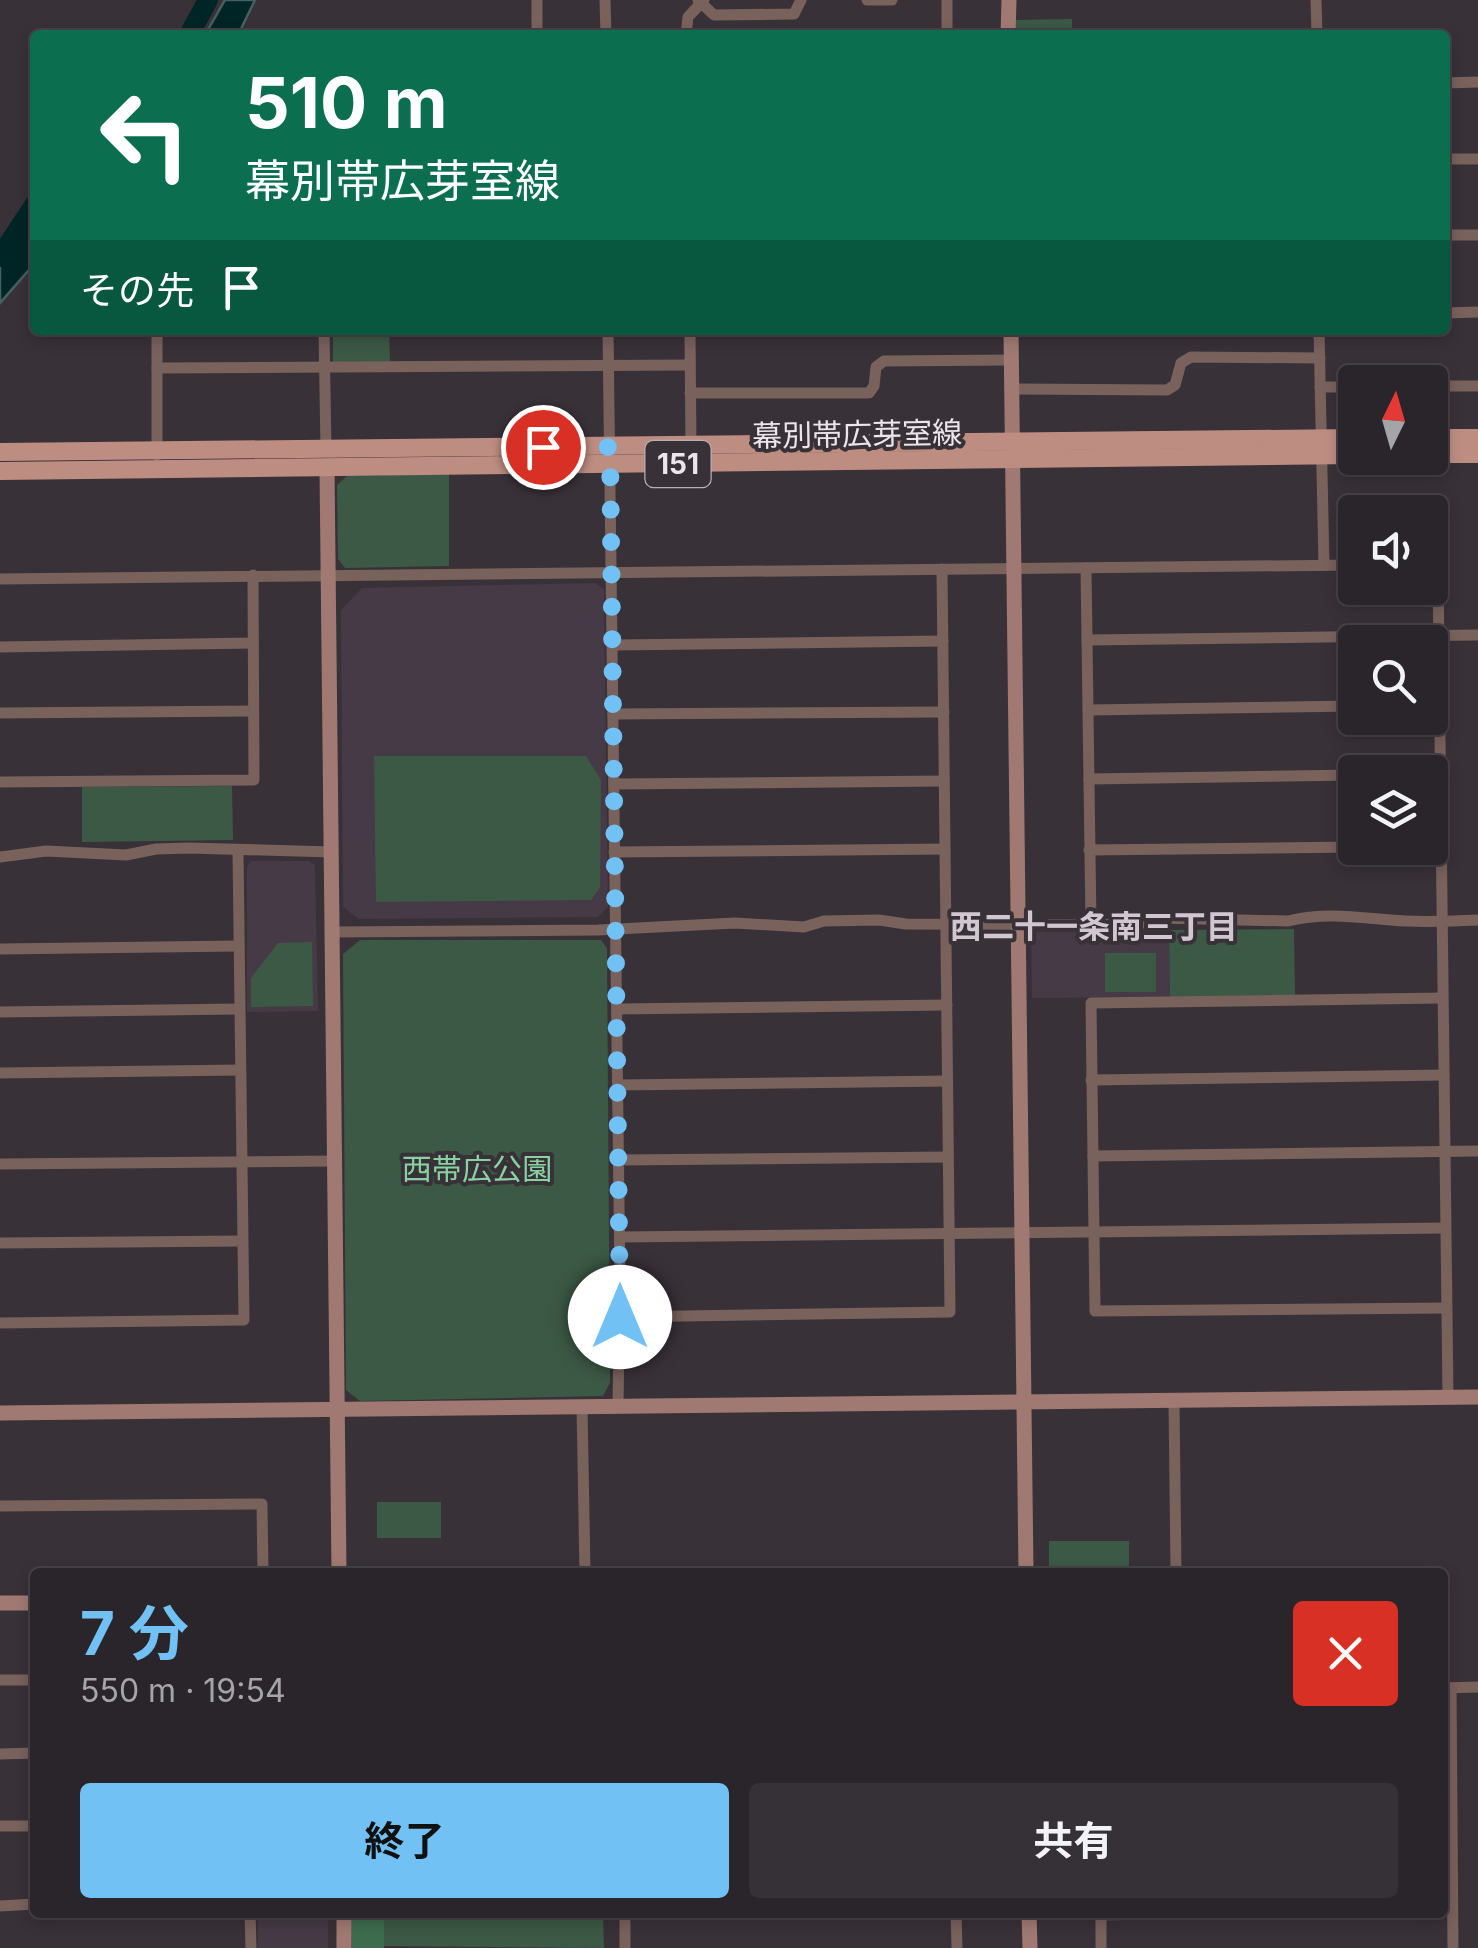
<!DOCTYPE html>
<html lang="ja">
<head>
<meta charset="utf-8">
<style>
  body { margin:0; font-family:Inter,"Noto Sans JP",sans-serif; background:#363136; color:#f1f3f6; height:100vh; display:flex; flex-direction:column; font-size:38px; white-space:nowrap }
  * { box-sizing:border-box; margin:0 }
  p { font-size:32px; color:#a5a5a8 }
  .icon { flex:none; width:55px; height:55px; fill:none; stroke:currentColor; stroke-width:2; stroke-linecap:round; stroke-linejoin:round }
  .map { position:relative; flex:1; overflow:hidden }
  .details { position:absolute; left:30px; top:1568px; width:1418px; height:350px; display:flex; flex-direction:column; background:#2a252a; border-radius:10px; box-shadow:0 5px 15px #0003,0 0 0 2px #464247 }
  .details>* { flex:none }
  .hud { position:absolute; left:30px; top:30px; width:1420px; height:305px; border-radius:10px; box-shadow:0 5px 15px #0003,0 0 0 2px #464247; background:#0b6e4f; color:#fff; overflow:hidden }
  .needle { width:65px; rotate:5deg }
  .buttons { position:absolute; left:1338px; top:365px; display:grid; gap:20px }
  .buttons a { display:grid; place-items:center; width:110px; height:110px; border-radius:10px; background:#2a252a; box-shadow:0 5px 15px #0003,0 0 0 2px #464247; font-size:50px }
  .pin { position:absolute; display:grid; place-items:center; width:85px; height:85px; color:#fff; margin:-42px; border:5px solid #fff; border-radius:50%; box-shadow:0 2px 10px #0007 }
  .me { position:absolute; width:110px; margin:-55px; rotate:0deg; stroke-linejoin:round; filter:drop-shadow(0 0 8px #0008) }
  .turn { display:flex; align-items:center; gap:35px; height:210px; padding:0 50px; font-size:45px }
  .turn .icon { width:130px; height:130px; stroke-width:2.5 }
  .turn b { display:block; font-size:70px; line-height:85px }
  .then { display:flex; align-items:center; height:95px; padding:0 50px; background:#0003; gap:20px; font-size:38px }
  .round { display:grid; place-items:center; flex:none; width:105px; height:105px; border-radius:10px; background:#363136 }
  .overview { display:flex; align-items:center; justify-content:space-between; height:170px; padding:0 50px }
  h1 { font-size:60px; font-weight:700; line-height:75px; color:#72c1f5 }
  .button { display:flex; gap:20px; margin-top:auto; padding:20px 50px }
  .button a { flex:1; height:115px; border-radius:10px; background:#72c1f5; color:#111; font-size:40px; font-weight:700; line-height:115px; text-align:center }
  .button a+a { background:#363136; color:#f1f3f6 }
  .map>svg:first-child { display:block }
</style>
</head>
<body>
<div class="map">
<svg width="1478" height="1948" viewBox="0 0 1478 1948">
  <rect width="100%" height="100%" fill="#383138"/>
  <!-- built -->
  <g fill="#453a45">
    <path d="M595,583l9,6 4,318 -10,10 -239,2 -16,-12 -2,-297 21,-22z"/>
    <path d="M251,861h58l6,4 3,146 -71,1v-145z"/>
    <path d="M1169,930l1,67 -138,1 -1,-66z"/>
    <rect x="258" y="1913" width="70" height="35"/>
  </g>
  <!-- green -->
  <g fill="#3c5945">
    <path d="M1072,19v16h-57v-15z"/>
    <path d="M333,330h56l1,33h-57z"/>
    <path d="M449,474v92l-104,2 -7,-9 -1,-74 10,-9z"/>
    <path d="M374,756h212l15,24 -1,108 -9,12 -215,2z"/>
    <path d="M232,786l1,54 -151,2v-55z"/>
    <path d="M1294,929l1,66 -125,2 -1,-67z"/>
    <path d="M360,940h241l6,8 3,435 -7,13 -243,5 -14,-11 -3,-436z"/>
    <path d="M312,942l1,64 -62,1v-29l27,-35z"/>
    <rect x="1105" y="953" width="51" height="39"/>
    <rect x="377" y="1502" width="64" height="36"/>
    <rect x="1049" y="1541" width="80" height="31"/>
    <path d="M384,1913h219l1,35 -220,-2z"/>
  </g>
  <!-- forest -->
  <path fill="#3d6c4e" d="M351,1913h33v35h-32z"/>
  <!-- water -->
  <g fill="#002526" stroke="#465f61" stroke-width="2.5">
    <path d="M225,0h30l-17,35h-33z"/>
    <path d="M35,210v53l-35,40v-58z"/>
  </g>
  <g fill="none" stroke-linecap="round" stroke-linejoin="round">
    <!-- river -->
    <g stroke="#002526" stroke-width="20">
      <path d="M189,35l19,-35"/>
      <path d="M0,257l35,-53"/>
    </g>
    <!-- street -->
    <g stroke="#79615c" stroke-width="11">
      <path d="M537,0v35"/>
      <path d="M605,0l1,35"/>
      <path d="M698,0l16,15 80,-1 7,-14"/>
      <path d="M867,0h25"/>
      <path d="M1316,0l1,35"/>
      <path d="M686,35l2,-18 16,-17"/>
      <path d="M947,35v-35"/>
      <path d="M1445,83l33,-1"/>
      <path d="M1445,159h33"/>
      <path d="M1445,235h33"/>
      <path d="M1445,313l33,-1"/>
      <path d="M157,330v125"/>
      <path d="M324,330l2,121"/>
      <path d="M608,330l12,951 -2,124"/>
      <path d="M690,330l1,121"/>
      <path d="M1319,330l5,235"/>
      <path d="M157,368l533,-3"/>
      <path d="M1430,386h48"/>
      <path d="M1320,387h35"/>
      <path d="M1011,389l156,1 8,-5 6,-22 10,-6 129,1"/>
      <path d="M690,393h179l5,-7 2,-19 8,-6 127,-1"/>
      <path d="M1430,564l8,7 10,826"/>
      <path d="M1086,568l5,357"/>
      <path d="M0,579l1355,-14"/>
      <path d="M1087,640l391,-5"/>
      <path d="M614,645l329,-4"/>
      <path d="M0,647l253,-4"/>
      <path d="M1088,710l267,-4"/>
      <path d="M0,713l253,-2"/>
      <path d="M613,714l331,-2"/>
      <path d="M1089,779l266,-4"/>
      <path d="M0,782l254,-2 -1,-205"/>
      <path d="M614,784l329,-3"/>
      <path d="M1089,850l266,-3"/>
      <path d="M614,852l331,-3"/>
      <path d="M0,857l46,-6 80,4 30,-6 33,-1 143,4"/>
      <path d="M332,932l266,-2 137,-7 69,4 20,-6 55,-1 27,4 185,1 53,-2 13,-5 131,3c35,-9 68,-4 103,-1 28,3 58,1 87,0"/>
      <path d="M0,949l238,-3"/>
      <path d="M1442,998l-351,5 4,308 351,-3"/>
      <path d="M617,1009l330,-4"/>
      <path d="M0,1012l239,-3"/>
      <path d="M0,1073l240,-3"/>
      <path d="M1091,1080l353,-5"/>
      <path d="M618,1085l329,-4"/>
      <path d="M1093,1156l385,-5"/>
      <path d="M618,1160l330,-3"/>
      <path d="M0,1164l335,-3"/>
      <path d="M620,1237l825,-9"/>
      <path d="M0,1243l242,-2"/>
      <path d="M620,1317l330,-5 -8,-743"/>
      <path d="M0,1323l244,-3 -6,-469"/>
      <path d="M1174,1401l2,171"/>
      <path d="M582,1406l3,166"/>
      <path d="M0,1506l262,-2 1,68"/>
      <path d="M0,1680h35"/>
      <path d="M1442,1688l36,-1"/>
      <path d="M1451,1688l2,260"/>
      <path d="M0,1754l35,-1"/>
      <path d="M0,1826h35"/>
      <path d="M0,1906l35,-2"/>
      <path d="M250,1912l1,36"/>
      <path d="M625,1912v36"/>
      <path d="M956,1912l1,36"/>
      <path d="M1101,1912v36"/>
      <path d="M1101,1915l152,-3"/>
    </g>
    <!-- secondary -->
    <g stroke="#a07a72" stroke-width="15">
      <path d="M1008,35l1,-35"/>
      <path d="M1011,330l15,1242"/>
      <path d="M327,468l12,1104"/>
      <path d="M0,1413l1478,-16"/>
      <path d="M0,1603h35"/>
      <path d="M344,1912v36"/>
      <path d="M1029,1912l1,36"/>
    </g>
    <!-- primary -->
    <g stroke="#be8d82" stroke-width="18">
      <path d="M1430,438h48"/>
      <path d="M0,452l1355,-14"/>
      <path d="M1430,454h48"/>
      <path d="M0,471l1355,-16"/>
    </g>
  </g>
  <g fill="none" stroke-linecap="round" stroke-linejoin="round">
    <!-- route -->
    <path stroke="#72c1f5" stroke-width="18" stroke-dasharray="0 32.4" d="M543,447h67l10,870"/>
  </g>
  <g text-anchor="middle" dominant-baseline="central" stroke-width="8" stroke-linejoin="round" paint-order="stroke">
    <!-- shield labels -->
    <rect fill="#383138" stroke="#b5b0b5" stroke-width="2.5" x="645.5" y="441" width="65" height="46" rx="8"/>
    <g font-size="28" font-weight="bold" fill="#ebe6eb">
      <text x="678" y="464">151</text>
    </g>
    <!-- street labels -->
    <g font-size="30" fill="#ebe6eb" stroke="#383138">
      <text transform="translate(857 434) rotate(-1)">幕別帯広芽室線</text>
    </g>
    <!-- park labels -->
    <g font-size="30" fill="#88d2a1" stroke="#383138">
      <text x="477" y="1169">西帯広公園</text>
    </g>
    <!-- neighbourhood labels -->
    <g font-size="32" font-weight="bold" fill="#d1c7d1" stroke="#383138">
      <text x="1094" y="926">西二十一条南三丁目</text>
    </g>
  </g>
</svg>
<div class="buttons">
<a><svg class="needle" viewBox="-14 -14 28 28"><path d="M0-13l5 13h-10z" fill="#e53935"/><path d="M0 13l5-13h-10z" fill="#a5a5a8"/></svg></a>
<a><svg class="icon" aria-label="sound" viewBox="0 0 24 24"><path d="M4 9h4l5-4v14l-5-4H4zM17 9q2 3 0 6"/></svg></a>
<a><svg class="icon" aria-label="search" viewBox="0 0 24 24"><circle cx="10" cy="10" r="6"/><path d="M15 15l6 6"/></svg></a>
<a><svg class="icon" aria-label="layers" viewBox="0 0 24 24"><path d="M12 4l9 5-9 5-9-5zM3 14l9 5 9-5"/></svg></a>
</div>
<div class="pin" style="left:543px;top:447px;background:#d93025"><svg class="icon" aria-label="arrive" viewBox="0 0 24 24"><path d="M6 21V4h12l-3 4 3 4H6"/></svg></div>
<svg class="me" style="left:620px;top:1317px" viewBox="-20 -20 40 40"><circle r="19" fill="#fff"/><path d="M0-13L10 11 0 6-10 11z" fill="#72c1f5"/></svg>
<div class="hud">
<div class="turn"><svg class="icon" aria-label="left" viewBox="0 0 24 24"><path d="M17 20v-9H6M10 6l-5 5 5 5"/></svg><div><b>510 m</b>幕別帯広芽室線</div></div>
<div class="then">その先<svg class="icon" aria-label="arrive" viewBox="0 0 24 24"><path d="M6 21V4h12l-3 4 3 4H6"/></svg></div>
</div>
<section class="details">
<div class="overview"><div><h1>7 分</h1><p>550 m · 19:54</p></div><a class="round" style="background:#d93025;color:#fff"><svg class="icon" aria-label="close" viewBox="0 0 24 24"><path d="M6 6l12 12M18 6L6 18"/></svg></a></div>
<div class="button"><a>終了</a><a>共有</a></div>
</section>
</div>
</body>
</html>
